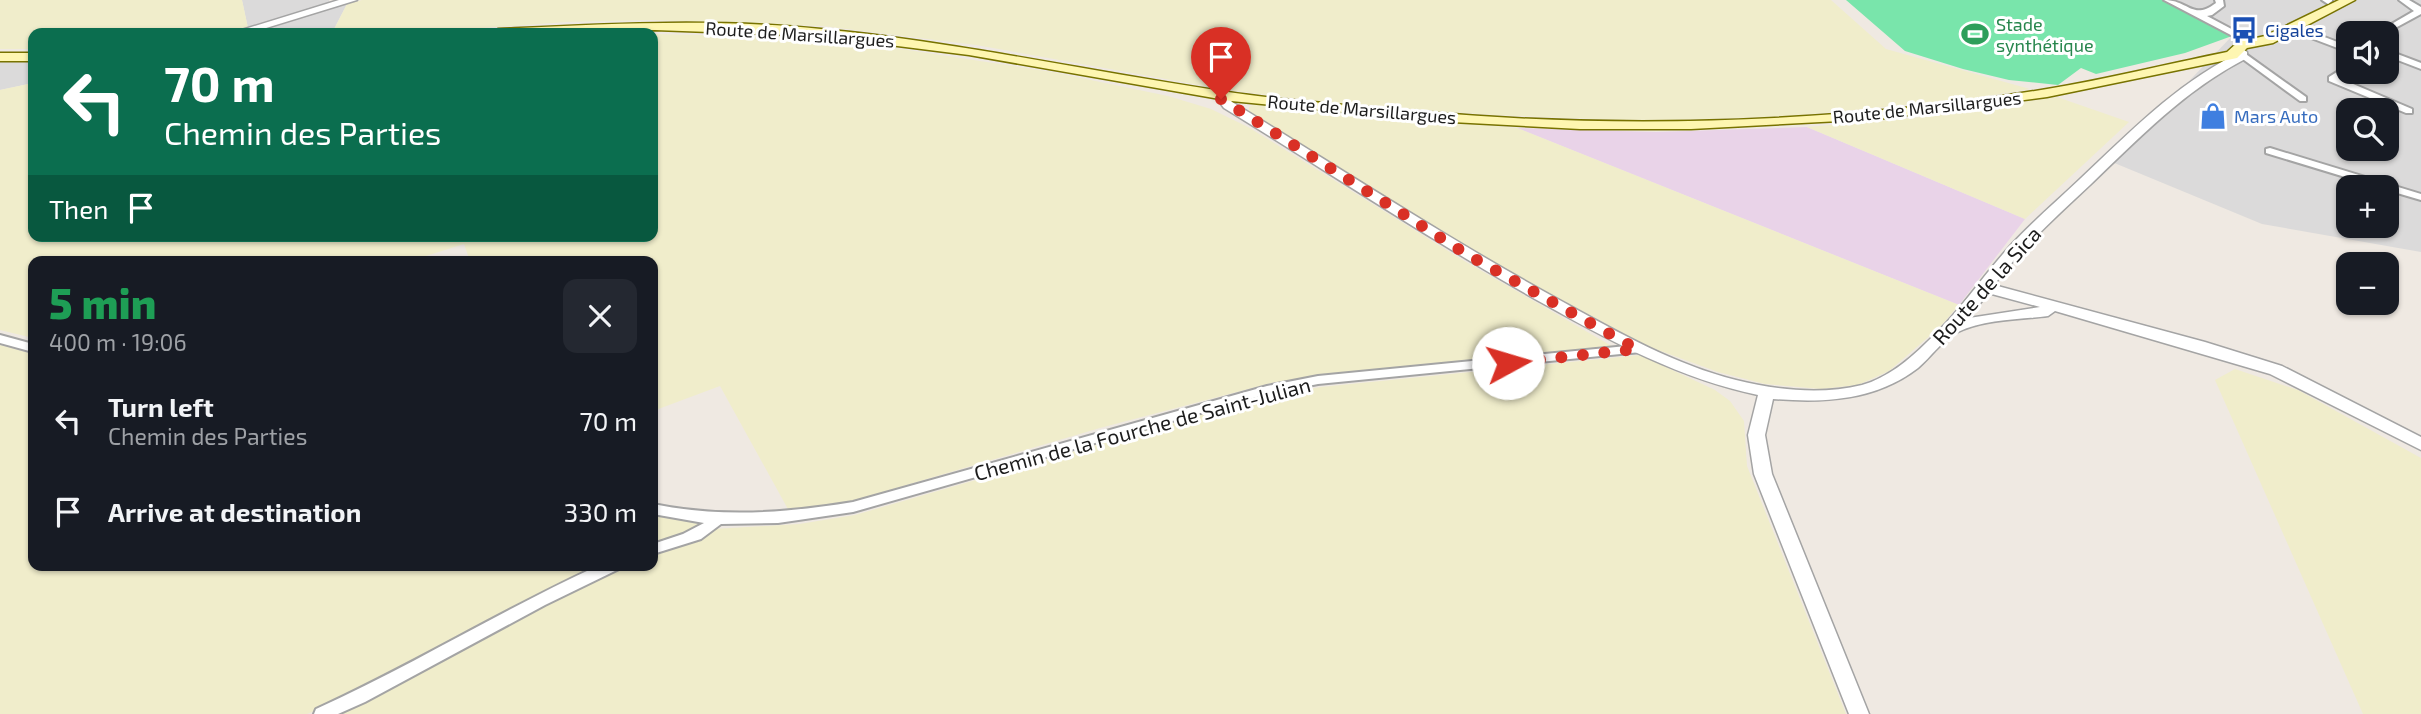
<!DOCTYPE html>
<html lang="en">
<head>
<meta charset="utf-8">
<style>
  body { margin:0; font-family:"Exo 2",sans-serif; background:#242831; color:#f1f3f6; height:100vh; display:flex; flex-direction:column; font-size:26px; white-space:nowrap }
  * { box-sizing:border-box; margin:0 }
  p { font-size:23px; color:#9ea1a6 }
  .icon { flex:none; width:38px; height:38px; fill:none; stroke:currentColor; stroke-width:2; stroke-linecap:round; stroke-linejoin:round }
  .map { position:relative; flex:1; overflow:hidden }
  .sheet { position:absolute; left:28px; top:256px; width:630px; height:315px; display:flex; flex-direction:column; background:#171b24; border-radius:14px; box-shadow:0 2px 5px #0004 }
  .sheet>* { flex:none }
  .banner { position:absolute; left:28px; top:28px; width:630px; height:214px; border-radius:14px; box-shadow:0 2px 5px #0004; background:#0b6e4f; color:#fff; overflow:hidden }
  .tools { position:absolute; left:2336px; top:21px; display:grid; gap:14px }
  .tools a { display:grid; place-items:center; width:63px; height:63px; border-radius:14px; background:#171b24; box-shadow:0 2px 5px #0004; font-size:35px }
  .pin { position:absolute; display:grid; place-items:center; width:60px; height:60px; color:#fff; margin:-72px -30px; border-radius:50% 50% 50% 0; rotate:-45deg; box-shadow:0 0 7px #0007 }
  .pin .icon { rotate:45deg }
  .me { position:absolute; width:77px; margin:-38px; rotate:84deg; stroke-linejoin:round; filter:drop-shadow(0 0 5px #0008) }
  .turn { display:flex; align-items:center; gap:24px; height:147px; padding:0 21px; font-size:32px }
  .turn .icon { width:91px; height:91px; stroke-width:2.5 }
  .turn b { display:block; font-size:49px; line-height:60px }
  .then { display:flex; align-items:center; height:66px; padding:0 21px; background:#0003; gap:14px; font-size:26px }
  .round { display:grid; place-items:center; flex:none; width:74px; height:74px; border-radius:14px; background:#242831 }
  .summary { display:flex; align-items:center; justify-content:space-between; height:119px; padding:0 21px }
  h1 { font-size:42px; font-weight:800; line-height:52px; color:#1e9e55 }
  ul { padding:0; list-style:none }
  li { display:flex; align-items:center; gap:21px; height:91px; padding:0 21px }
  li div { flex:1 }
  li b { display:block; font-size:26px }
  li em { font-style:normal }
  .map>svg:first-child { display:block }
</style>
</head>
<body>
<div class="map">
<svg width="2421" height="714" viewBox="0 0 2421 714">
  <rect width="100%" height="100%" fill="#efe9e2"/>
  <!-- residential -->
  <g fill="#dbdada" fill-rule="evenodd">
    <path d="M242,0h87l1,4 -82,24z"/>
    <path d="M2163,0h258v252l-159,-28 -150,-62 120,-126zM2348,33h39v39h-39zM2348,110h39v39h-39zM2348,187h39v39h-39z"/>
    <path d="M347,4l-15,29h-82z"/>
    <path d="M33,61v22l-33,7v-28z"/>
  </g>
  <!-- industrial -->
  <path fill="#e9d3e8" d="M1807,127l218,92 -66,86 -442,-177 139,4z"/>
  <!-- farmland -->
  <g fill="#f0edcb">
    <path d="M0,0h242l6,28 -19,5h-196v16h-33z"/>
    <path d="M362,0h1469l55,49 144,40 -54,9 -183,18 -149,5 -150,-6 -136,-9 -131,-16 -251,-45 -154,-19 -172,-6 -84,2 -152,11h-82l15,-29z"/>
    <path d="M653,34l130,3 92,8 177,27 116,24 43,13 37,18 218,135 151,87 -342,33 -175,46 -248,73 -63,10 -69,-125 -67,25v-150h-183l-6,-17 -54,17h-377v77l-33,-8v-240l33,-7v153h620z"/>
    <path d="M2057,97l72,25 -104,97 -218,-92 106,-9z"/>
    <path d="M1255,104l262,24 442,177 -19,22 -51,44 -31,14 -37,4 -56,-5 -47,-12 -71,-26 -175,-95 -109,-65 -114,-74v-5z"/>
    <path d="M0,345l33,9v211h570l-82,38 -168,92 -46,19h-307z"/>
    <path d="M1640,355l75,35 15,11 14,20 3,45 99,248h-1515l253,-131 40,-18h29v-12l46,-15 15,-9 85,-5 56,-9 351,-102 64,-17 51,-9z"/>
    <path d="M2235,369l63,21 123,68v256h-58l-148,-334z"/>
    <path d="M653,514l50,10 -7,8 -43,13z"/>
  </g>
  <!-- pitch -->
  <path fill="#79e5ab" d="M1846,0h317l69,36 -47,17 -89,21 -15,-6 -23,17 -49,-5 -46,-11 -58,-18z"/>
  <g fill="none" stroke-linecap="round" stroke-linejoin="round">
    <defs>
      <g id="minor">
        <path d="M2164,0c25,0 28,21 52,3l-1,-3h8l1,6 -12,9 -5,1 49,26 -2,2h-6z"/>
        <path d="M2322,0h10v1l-4,3z"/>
        <path d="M2399,0h10l12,7v7l-35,19h-10l38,-22z"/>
        <path d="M2293,25l55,21v6l-58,-22v-4z"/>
        <path d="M2387,50l34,13v6l-34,-13z"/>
        <path d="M2243,52l63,45v4h-6l-60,-44v-4z"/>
        <path d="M2348,65l1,7 -10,6 73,31v4h-6l-77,-32v-4z"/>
        <path d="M2270,148l151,46v6l-34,-10v-3h-9l-112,-34v-4z"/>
        <path d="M0,335l33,9v8l-33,-9z"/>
        <path d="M1637,345l6,4 -2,3 -323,32 -51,10 -414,118 -75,11 -57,1 -20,15 -48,15v-10l30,-10 21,-11 -51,-9v-10c68,14 132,9 200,-2l414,-116 51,-10z"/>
        <path d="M600,565h21l-2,4 -74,36 -180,97 -27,12h-24l2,-5c97,-44 187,-100 284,-144z"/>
      </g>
      <g id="tertiary">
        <path d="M339,0h18l-107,33h-18z"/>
        <path d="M2237,45l10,7v6c-62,32 -107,79 -157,127 -34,32 -68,62 -96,100l211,57 77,24 139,71v13l-151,-76 -215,-63 -7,5c-29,4 -64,3 -90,16 -15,7 -28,26 -40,36 -43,33 -94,35 -145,31l-8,36 7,39 97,240h-20l-95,-240 -6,-39 10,-40c-77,-16 -146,-53 -214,-91 -109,-61 -214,-131 -320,-196l-9,-12 6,-4 4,1 7,9c111,68 219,139 333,201 54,30 111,62 171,77 40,10 85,15 126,5 25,-7 47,-25 65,-43 32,-29 54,-64 83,-96 22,-24 47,-45 70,-67 50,-47 94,-93 156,-125l-5,-5zM1988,293l52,14 -71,11z"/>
      </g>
      <g id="secondary">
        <path d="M2339,0h16l-82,43 -26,5 -10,10 -190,39 -169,22 -187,10h-111l-147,-8 -202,-20 -262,-46 -151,-19 -163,-6 -163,3 6,-4c107,-5 216,-11 323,0 137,13 271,43 407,63 66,10 133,14 200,20 202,18 419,10 619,-23 61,-10 120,-25 180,-37l11,-10 27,-6z"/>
        <rect x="0" y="53" width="33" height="8"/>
      </g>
    </defs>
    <!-- minor casing -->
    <use href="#minor" stroke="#a4a4a4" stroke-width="4"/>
    <!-- tertiary casing -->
    <use href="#tertiary" stroke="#a4a4a4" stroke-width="3"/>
    <!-- secondary casing -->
    <use href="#secondary" stroke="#787300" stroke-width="3"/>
    <!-- minor -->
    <use href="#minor" fill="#fff" fill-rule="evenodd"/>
    <!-- tertiary -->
    <use href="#tertiary" fill="#fff" fill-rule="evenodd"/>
    <!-- secondary -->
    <use href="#secondary" fill="#fef6b1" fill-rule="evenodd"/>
  </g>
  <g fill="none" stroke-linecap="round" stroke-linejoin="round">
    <!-- route -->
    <path stroke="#d93025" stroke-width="12" stroke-dasharray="0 21.6" d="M1221,99l247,156 169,94 -129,14"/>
  </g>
  <!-- icons -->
  <defs>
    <symbol id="bus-bare" viewBox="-9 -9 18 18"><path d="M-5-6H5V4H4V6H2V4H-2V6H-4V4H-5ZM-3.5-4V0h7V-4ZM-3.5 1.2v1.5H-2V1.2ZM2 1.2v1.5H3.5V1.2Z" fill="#1a4fb4" stroke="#fff" stroke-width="2.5" paint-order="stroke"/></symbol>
    <symbol id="stadium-bare" viewBox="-9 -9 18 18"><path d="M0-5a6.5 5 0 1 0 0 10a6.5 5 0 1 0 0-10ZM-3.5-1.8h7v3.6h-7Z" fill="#2e9e5b" stroke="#fff" stroke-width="2.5" paint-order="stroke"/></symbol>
    <symbol id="shop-bare" viewBox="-9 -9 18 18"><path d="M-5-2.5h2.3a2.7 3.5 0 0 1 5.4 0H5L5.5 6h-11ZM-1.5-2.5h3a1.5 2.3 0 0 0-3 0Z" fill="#3f7fe0" stroke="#fff" stroke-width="2.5" paint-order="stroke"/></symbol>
  </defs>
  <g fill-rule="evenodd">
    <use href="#bus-bare" x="2225" y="11" width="38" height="38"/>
    <use href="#stadium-bare" x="1956" y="15" width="38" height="38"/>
    <use href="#shop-bare" x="2194" y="97" width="38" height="38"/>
  </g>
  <g text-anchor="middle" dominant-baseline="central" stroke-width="6" stroke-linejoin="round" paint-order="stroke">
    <!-- far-leisure labels -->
    <g font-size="18" fill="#27864d" stroke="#fff" text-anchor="start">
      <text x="1996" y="24">Stade<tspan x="1996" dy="21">synthétique</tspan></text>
    </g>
    <!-- far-transit labels -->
    <g font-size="18" fill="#164399" stroke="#fff" text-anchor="start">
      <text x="2265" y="30">Cigales</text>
    </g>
    <!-- far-street labels -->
    <g font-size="18" fill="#1d1d1d" stroke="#fff">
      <text transform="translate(800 34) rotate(4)">Route de Marsillargues</text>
      <text transform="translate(1927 107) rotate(-6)">Route de Marsillargues</text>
      <text transform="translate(1362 109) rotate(5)">Route de Marsillargues</text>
    </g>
    <!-- far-shop labels -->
    <g font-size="18" fill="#366cbe" stroke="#fff" text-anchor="start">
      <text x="2234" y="116">Mars Auto</text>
    </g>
    <!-- street labels -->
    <g font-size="21" fill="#1d1d1d" stroke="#fff">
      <text transform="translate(1986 285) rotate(-48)">Route de la Sica</text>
      <text transform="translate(1142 428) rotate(-15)">Chemin de la Fourche de Saint-Julian</text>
    </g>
  </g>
</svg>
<div class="tools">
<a><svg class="icon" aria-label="sound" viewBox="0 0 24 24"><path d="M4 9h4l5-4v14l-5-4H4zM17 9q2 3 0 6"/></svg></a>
<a><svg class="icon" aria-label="search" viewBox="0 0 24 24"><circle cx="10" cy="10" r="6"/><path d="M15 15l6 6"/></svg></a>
<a>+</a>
<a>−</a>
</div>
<div class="pin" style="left:1221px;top:99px;background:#d93025"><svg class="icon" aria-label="arrive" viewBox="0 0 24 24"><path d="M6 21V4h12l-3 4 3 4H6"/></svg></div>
<svg class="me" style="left:1508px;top:363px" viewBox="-20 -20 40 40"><circle r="19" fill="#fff"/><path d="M0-13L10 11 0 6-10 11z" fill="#d93025"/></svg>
<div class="banner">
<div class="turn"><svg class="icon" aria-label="left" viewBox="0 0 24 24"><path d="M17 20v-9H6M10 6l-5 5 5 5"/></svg><div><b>70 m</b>Chemin des Parties</div></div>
<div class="then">Then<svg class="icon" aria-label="arrive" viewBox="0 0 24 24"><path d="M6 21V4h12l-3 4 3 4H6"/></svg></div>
</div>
<section class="sheet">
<div class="summary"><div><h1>5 min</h1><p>400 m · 19:06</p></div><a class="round"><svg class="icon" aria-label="close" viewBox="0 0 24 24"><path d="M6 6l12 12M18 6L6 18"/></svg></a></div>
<ul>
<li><svg class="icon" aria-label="left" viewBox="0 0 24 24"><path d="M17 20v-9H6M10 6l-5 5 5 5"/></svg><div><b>Turn left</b><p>Chemin des Parties</p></div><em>70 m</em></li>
<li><svg class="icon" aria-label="arrive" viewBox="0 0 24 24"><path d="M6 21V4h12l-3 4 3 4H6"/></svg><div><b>Arrive at destination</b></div><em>330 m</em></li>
</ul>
</section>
</div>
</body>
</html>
